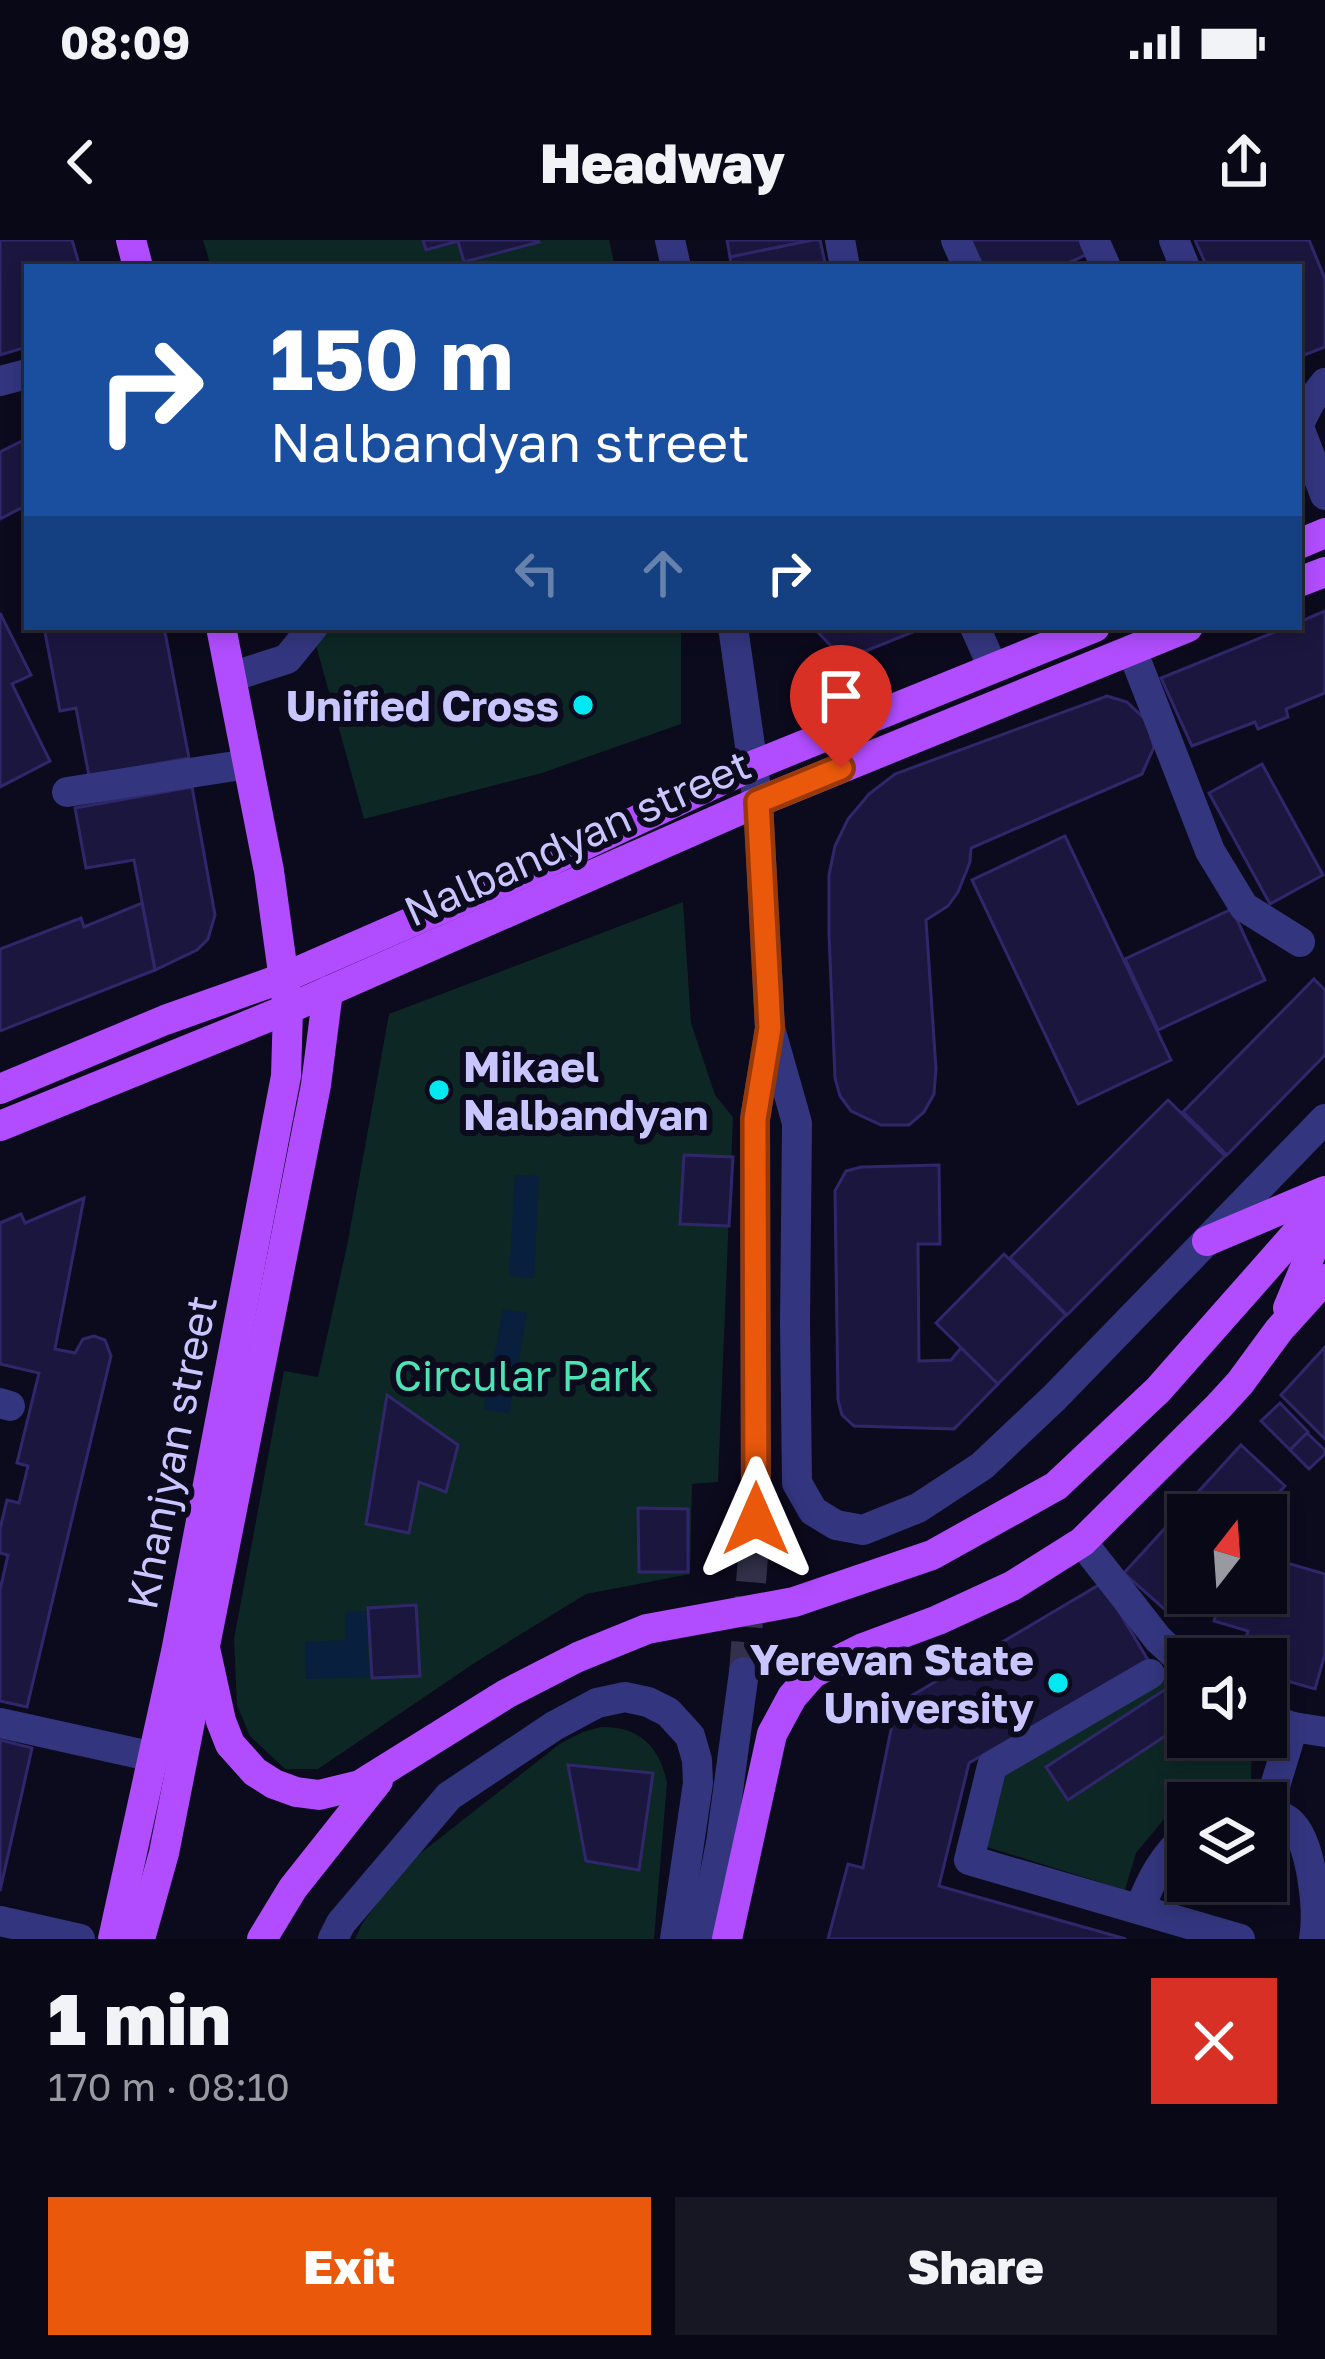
<!DOCTYPE html>
<html lang="en">
<head>
<meta charset="utf-8">
<style>
  body { margin:0; font-family:"Golos Text",sans-serif; background:#171623; color:#f1f3f6; height:100vh; display:flex; flex-direction:column; font-size:45px; white-space:nowrap }
  * { box-sizing:border-box; margin:0 }
  p { font-size:39px; color:#999aa1 }
  .icon { flex:none; width:66px; height:66px; fill:none; stroke:currentColor; stroke-width:2; stroke-linecap:round; stroke-linejoin:round }
  .map { position:relative; height:1699px; overflow:hidden }
  .details { display:flex; flex-direction:column; background:#090816; flex:1 }
  .details>* { flex:none }
  .banner { position:absolute; left:24px; top:24px; width:1278px; height:366px; border-radius:0px; box-shadow:0 6px 18px #0003,0 0 0 3px #292935; background:#1a4fa0; color:#fff; overflow:hidden }
  .needle { width:78px; rotate:17deg }
  .controls { position:absolute; left:1167px; top:1254px; display:grid; gap:24px }
  .controls a { display:grid; place-items:center; width:120px; height:120px; border-radius:0px; background:#090816; box-shadow:0 6px 18px #0003,0 0 0 3px #292935; font-size:60px }
  .pin { position:absolute; display:grid; place-items:center; width:102px; height:102px; color:#fff; margin:-123px -51px; border-radius:50% 50% 50% 0; rotate:-45deg; box-shadow:0 0 12px #0007 }
  .pin .icon { rotate:45deg }
  .me { position:absolute; width:132px; margin:-66px; rotate:0deg; stroke-linejoin:round; filter:drop-shadow(0 0 9px #0008) }
  .turn { display:flex; align-items:center; gap:42px; height:252px; padding:0 48px; font-size:54px }
  .turn .icon { width:156px; height:156px; stroke-width:2.5 }
  .turn b { display:block; font-size:84px; line-height:102px }
  .lanes { display:flex; align-items:center; height:114px; padding:0 48px; background:#0003; justify-content:center; gap:60px; direction:ltr }
  .lanes .off { opacity:.35 }
  .round { display:grid; place-items:center; flex:none; width:126px; height:126px; border-radius:0px; background:#171623 }
  .headline { display:flex; align-items:center; justify-content:space-between; height:204px; padding:0 48px }
  h1 { font-size:72px; font-weight:800; line-height:90px }
  .primary-button { display:flex; gap:24px; margin-top:auto; padding:24px 48px }
  .primary-button a { flex:1; height:138px; border-radius:0px; background:#ea580c; color:#fff; font-size:48px; font-weight:800; line-height:138px; text-align:center }
  .primary-button a+a { background:#171623; color:#f1f3f6 }
  .status { display:flex; justify-content:space-between; align-items:center; height:84px; padding:0 60px; background:#090816; direction:ltr }
  .status svg { height:33px; fill:currentColor }
  header { display:flex; justify-content:space-between; align-items:center; height:156px; padding:0 48px; background:#090816; font-size:54px; font-weight:800 }
  .map>svg:first-child { display:block }
</style>
</head>
<body>
<div class="status"><b>08:09</b><svg viewBox="0 0 49 12"><path d="M0 12V9h3v3zM5 12V6h3v6zM10 12V3h3v9zM15 12V0h3v12zM26 1h20v11H26zM47 4h2v5h-2z"/></svg></div>
<header><svg class="icon" aria-label="back" viewBox="0 0 24 24"><path d="M15 5l-7 7 7 7"/></svg>Headway<svg class="icon" aria-label="share" viewBox="0 0 24 24"><path d="M12 15V3M7 8l5-5 5 5M5 13v7h14v-7"/></svg></header>
<div class="map">
<svg width="1325" height="1699" viewBox="0 0 1325 1699">
  <rect width="100%" height="100%" fill="#0c0a1d"/>
  <!-- green -->
  <g fill="#0d2724">
    <path d="M203,0h406l6,27h-404z"/>
    <path d="M311,387h370v97l-139,49 -178,46z"/>
    <path d="M683,662l8,121 24,72 18,22 -15,365 -26,2 -2,90 -104,20 -107,66 -161,109h-33l-35,-33 -13,-31 -3,-66 50,-268 34,6 29,-131 42,-232z"/>
    <path d="M1182,1431l6,6v60h59l5,5 -1,42 -46,10 -40,24 -29,35 -11,37 -138,-43 20,-81z"/>
    <path d="M601,1487c38,-1 59,20 66,56l-13,156h-299l7,-15 41,-57 158,-124 22,-11z"/>
  </g>
  <!-- water -->
  <g fill="#081f3e">
    <path d="M515,935l24,1 -5,102 -25,-2z"/>
    <path d="M503,1069l24,4 -18,101 -25,-5z"/>
    <path d="M367,1371l2,66 -63,2 -1,-37 40,-2v-28z"/>
  </g>
  <!-- building -->
  <g fill="#1b163e" stroke="#30276b" stroke-width="3">
    <path d="M0,0h72l8,27h-53v80l-27,8z"/>
    <path d="M423,0h115l1,2 -75,20 -6,-21 -32,9z"/>
    <path d="M727,0h86l-83,17z"/>
    <path d="M813,0h7l6,27h-94l-2,-10z"/>
    <path d="M970,0h111l7,14 -29,13h-76z"/>
    <path d="M1195,0h114l16,39v68l-26,10v-90h-92z"/>
    <path d="M22,201l5,10v54l-27,14v-67z"/>
    <path d="M1325,371v82l-39,16 2,8 -30,12 -3,-7 -63,24 -31,-68 126,-51h12v-5z"/>
    <path d="M0,373l31,62 -19,9 38,77 -50,26z"/>
    <path d="M44,387h120l25,131 -100,18 -13,-68 -16,3z"/>
    <path d="M813,387h112l-59,24 -35,-5z"/>
    <path d="M1107,456l20,6 19,18 8,27 -12,27 -171,74 -1,14 -12,30 -10,14 -22,14 10,149 -2,25 -10,18 -15,13h-28l-30,-14 -11,-15 -5,-18 -6,-143v-60l6,-29 13,-27 21,-25 26,-20z"/>
    <path d="M1262,524l61,111 -53,29 -61,-111z"/>
    <path d="M192,547l23,128 -7,24 -11,11 -42,20 -21,-110 -48,8 -11,-60z"/>
    <path d="M1065,596l106,224 -93,44 -106,-224z"/>
    <path d="M142,663l13,67 -155,61v-82l81,-31 3,9z"/>
    <path d="M1232,669l33,71 -107,50 -33,-71z"/>
    <path d="M1314,739l11,11v65l-98,100 -44,-43z"/>
    <path d="M1168,860l57,56 -158,159 -57,-57z"/>
    <path d="M684,915l49,2 -4,69 -49,-2z"/>
    <path d="M939,925l1,79h-22l1,117 32,-1 10,-12 37,36 -44,45 -100,-3 -12,-11 -4,-15 -3,-209 11,-20 15,-4z"/>
    <path d="M84,958l-29,151 20,4 8,-14 11,-3 11,4 6,16 -84,351 -27,-6v-111l8,-35 -8,-2v-24l7,-29 12,3 9,-37 -11,-3 22,-90 -39,-9v-141l21,-9 4,9z"/>
    <path d="M1004,1014l62,61 -68,69 -62,-61z"/>
    <path d="M1325,1107v92l-44,-44z"/>
    <path d="M387,1155l71,50 -12,47 -27,-10 -10,51 -43,-9z"/>
    <path d="M1280,1163l28,29 -18,18 -29,-29z"/>
    <path d="M1307,1193l18,17v4l-16,15 -19,-19z"/>
    <path d="M1241,1205l44,41 -27,29h-70v78l-18,21 -46,-41z"/>
    <path d="M638,1268l50,1v63h-49z"/>
    <path d="M1266,1317l59,17v80l-10,35 -49,-14v-16h-27l9,-28 -34,-10 8,-28h44z"/>
    <path d="M1102,1343l46,77 -179,103 -30,123 187,53h-298l20,-75 15,4 33,-163z"/>
    <path d="M416,1365l4,71 -48,2 -4,-70z"/>
    <path d="M1172,1445l16,24v12l-120,79 -22,-33z"/>
    <path d="M0,1500l32,8 -32,143z"/>
    <path d="M568,1525l85,8 -14,97 -53,-9z"/>
  </g>
  <g fill="none" stroke-linecap="round" stroke-linejoin="round">
    <!-- minor-tunnel -->
    <path stroke="#32304a" stroke-width="30" stroke-dasharray="30 15" stroke-linecap="butt" d="M744,1432l12,-153"/>
    <!-- minor -->
    <g stroke="#33357e" stroke-width="30">
      <path d="M670,0l6,27"/>
      <path d="M840,0l5,27"/>
      <path d="M956,0l12,27"/>
      <path d="M1094,0l12,27"/>
      <path d="M1174,0l11,27"/>
      <path d="M0,141l27,-7"/>
      <path d="M1299,184l11,-22 15,-19"/>
      <path d="M1299,187l26,68"/>
      <path d="M733,387l25,175 12,226 -15,91 1,400"/>
      <path d="M975,387l18,41"/>
      <path d="M1132,410l78,201 34,56 56,35"/>
      <path d="M231,437l56,-18 26,-32"/>
      <path d="M67,552l181,-28"/>
      <path d="M770,788l27,95 -2,200 2,160 16,28 23,14 27,5 55,-22 64,-42 72,-68 271,-279"/>
      <path d="M0,1163l10,3"/>
      <path d="M1082,1302l76,97 30,28"/>
      <path d="M1150,1434l-158,92 -23,94 271,79"/>
      <path d="M1266,1478l27,9 -25,82"/>
      <path d="M0,1483l154,34"/>
      <path d="M1293,1487l32,5"/>
      <path d="M1266,1569c7,4 20,8 26,15 20,21 27,87 22,115"/>
      <path d="M1140,1669c11,-31 24,-53 48,-75"/>
      <path d="M0,1681l80,18"/>
      <path d="M333,1699l8,-16 108,-127 105,-70 43,-23 28,-6 23,5 20,10 22,24 7,24 1,23 -23,156"/>
      <path d="M702,1699l19,-96 23,-171"/>
    </g>
    <!-- major -->
    <g stroke="#b14dff" stroke-width="30">
      <path d="M131,0l7,27"/>
      <path d="M1299,304l26,-11"/>
      <path d="M1299,342l26,-10"/>
      <path d="M0,849l165,-69 118,-42 261,-114 208,-98 343,-139"/>
      <path d="M0,886l288,-117 470,-207 430,-175"/>
      <path d="M1207,1001l118,-50"/>
      <path d="M1288,1068l37,-88"/>
      <path d="M205,1408l16,73 9,23 25,28 19,12 22,8 23,3 41,-10 146,-91 72,-37 69,-28 147,-27 138,-47 124,-69 102,-96 167,-189"/>
      <path d="M113,1699l63,-287 110,-576 2,-67 -19,-138 -48,-244"/>
      <path d="M140,1699l24,-86 152,-768 12,-94"/>
      <path d="M262,1699l31,-51 85,-107"/>
      <path d="M727,1699l45,-205 20,-37 21,-24 50,-25 75,-28 74,-34 70,-44 136,-135 22,-24 39,-53 46,-51"/>
    </g>
  </g>
  <g fill="none" stroke-linecap="round" stroke-linejoin="round">
    <defs>
      <path id="route" d="M756,1279l-1,-400 15,-91 -12,-226 83,-34"/>
    </defs>
    <!-- route casing -->
    <use href="#route" stroke="#983908" stroke-width="30"/>
    <!-- route -->
    <use href="#route" stroke="#ea580c" stroke-width="21"/>
  </g>
  <!-- markers -->
  <g fill="#00e9f1" stroke="#0c0a1d" stroke-width="4.5">
    <circle cx="583" cy="465" r="12"/>
    <circle cx="439" cy="850" r="12"/>
    <circle cx="1058" cy="1443" r="12"/>
  </g>
  <g text-anchor="middle" dominant-baseline="central" stroke-width="12" stroke-linejoin="round" paint-order="stroke">
    <!-- poi labels -->
    <g font-size="42" font-weight="bold" fill="#c9c6ff" stroke="#0c0a1d" text-anchor="end">
      <text x="559" y="465">Unified Cross</text>
      <text x="463" y="826" text-anchor="start">Mikael<tspan x="463" dy="48">Nalbandyan</tspan></text>
      <text x="1034" y="1419">Yerevan State<tspan x="1034" dy="48">University</tspan></text>
    </g>
    <!-- street labels -->
    <g font-size="42" fill="#c9c6ff" stroke="#0c0a1d">
      <text transform="translate(577 597) rotate(-24)">Nalbandyan street</text>
      <text transform="translate(171 1212) rotate(-79)">Khanjyan street</text>
    </g>
    <!-- park labels -->
    <g font-size="42" fill="#4ee3b4" stroke="#0c0a1d">
      <text x="523" y="1135">Circular Park</text>
    </g>
  </g>
</svg>
<div class="controls">
<a><svg class="needle" viewBox="-14 -14 28 28"><path d="M0-13l5 13h-10z" fill="#e53935"/><path d="M0 13l5-13h-10z" fill="#999aa1"/></svg></a>
<a><svg class="icon" aria-label="sound" viewBox="0 0 24 24"><path d="M4 9h4l5-4v14l-5-4H4zM17 9q2 3 0 6"/></svg></a>
<a><svg class="icon" aria-label="layers" viewBox="0 0 24 24"><path d="M12 4l9 5-9 5-9-5zM3 14l9 5 9-5"/></svg></a>
</div>
<div class="pin" style="left:841px;top:528px;background:#d93025"><svg class="icon" aria-label="arrive" viewBox="0 0 24 24"><path d="M6 21V4h12l-3 4 3 4H6"/></svg></div>
<svg class="me" style="left:756px;top:1279px" viewBox="-20 -20 40 40"><path d="M0-17L14 15 0 8-14 15z" fill="#ea580c" stroke="#fff" stroke-width="4"/></svg>
<div class="banner">
<div class="turn"><svg class="icon" aria-label="right" viewBox="0 0 24 24"><path d="M7 20v-9h11M14 6l5 5-5 5"/></svg><div><b>150 m</b>Nalbandyan street</div></div>
<div class="lanes"><svg class="icon off" aria-label="left" viewBox="0 0 24 24"><path d="M17 20v-9H6M10 6l-5 5 5 5"/></svg><svg class="icon off" aria-label="ahead" viewBox="0 0 24 24"><path d="M12 20V5M6 11l6-6 6 6"/></svg><svg class="icon" aria-label="right" viewBox="0 0 24 24"><path d="M7 20v-9h11M14 6l5 5-5 5"/></svg></div>
</div>
</div>
<section class="details">
<div class="headline"><div><h1>1 min</h1><p>170 m · 08:10</p></div><a class="round" style="background:#d93025;color:#fff"><svg class="icon" aria-label="close" viewBox="0 0 24 24"><path d="M6 6l12 12M18 6L6 18"/></svg></a></div>
<div class="primary-button"><a>Exit</a><a>Share</a></div>
</section>
</body>
</html>
